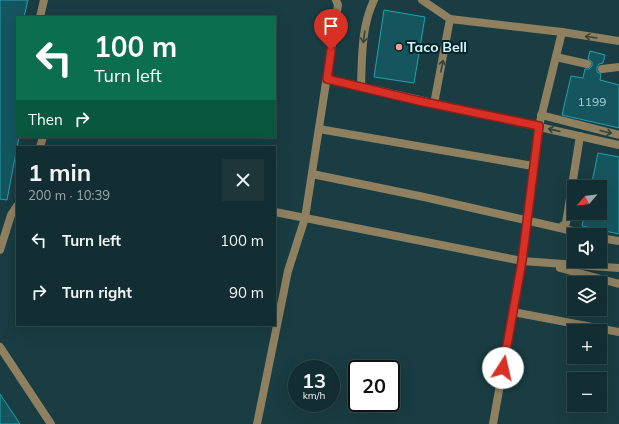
<!DOCTYPE html>
<html lang="en">
<head>
<meta charset="utf-8">
<style>
  body { margin:0; font-family:Mulish,sans-serif; background:#1c363a; color:#f1f3f6; height:100vh; display:flex; flex-direction:column; font-size:15px; white-space:nowrap }
  * { box-sizing:border-box; margin:0 }
  p { font-size:13px; color:#9da8ac }
  .icon { flex:none; width:22px; height:22px; fill:none; stroke:currentColor; stroke-width:2; stroke-linecap:round; stroke-linejoin:round }
  .map { position:relative; flex:1; overflow:hidden }
  .drawer { position:absolute; left:16px; top:146px; width:260px; height:180px; display:flex; flex-direction:column; background:#132e32; border-radius:0px; box-shadow:0 4px 16px #0002,0 0 0 1px #324a4d }
  .drawer>* { flex:none }
  .banner { position:absolute; left:16px; top:16px; width:260px; height:122px; border-radius:0px; box-shadow:0 4px 16px #0002,0 0 0 1px #324a4d; background:#0b6e4f; color:#fff; overflow:hidden }
  .needle { width:26px; rotate:242deg }
  .fabs { position:absolute; left:567px; top:180px; display:grid; gap:8px }
  .fabs a { display:grid; place-items:center; width:40px; height:40px; border-radius:0px; background:#132e32; box-shadow:0 4px 16px #0002,0 0 0 1px #324a4d; font-size:20px }
  .speed { position:absolute; left:288px; top:360px; display:flex; gap:8px; font-size:20px; font-weight:700; text-align:center }
  .speed>* { display:grid; place-content:center; width:52px; height:52px; border-radius:50%; background:#132e32; box-shadow:0 4px 16px #0002,0 0 0 1px #324a4d; line-height:1 }
  .speed small { font-size:10px; font-weight:400 }
  .speed .limit { border:2px solid #111; border-radius:6px; background:#fff; color:#111 }
  .pin { position:absolute; display:grid; place-items:center; width:34px; height:34px; color:#fff; margin:-41px -17px; border-radius:50% 50% 50% 0; rotate:-45deg; box-shadow:0 0 4px #0007 }
  .pin .icon { rotate:45deg }
  .me { position:absolute; width:44px; margin:-22px; rotate:10deg; stroke-linejoin:round; filter:drop-shadow(0 0 3px #0008) }
  .turn { display:flex; align-items:center; gap:14px; height:84px; padding:0 12px; font-size:18px }
  .turn .icon { width:52px; height:52px; stroke-width:2.5 }
  .turn b { display:block; font-size:28px; line-height:34px }
  .then { display:flex; align-items:center; height:38px; padding:0 12px; background:#0003; gap:8px; font-size:15px }
  .round { display:grid; place-items:center; flex:none; width:42px; height:42px; border-radius:0px; background:#1c363a }
  .summary { display:flex; align-items:center; justify-content:space-between; height:68px; padding:0 12px }
  h1 { font-size:24px; font-weight:700; line-height:30px }
  ul { padding:0; list-style:none }
  li { display:flex; align-items:center; gap:12px; height:52px; padding:0 12px }
  li div { flex:1 }
  li b { display:block; font-size:15px }
  li em { font-style:normal }
  .map>svg:first-child { display:block }
</style>
</head>
<body>
<div class="map">
<svg width="619" height="424" viewBox="0 0 619 424">
  <rect width="100%" height="100%" fill="#193d42"/>
  <!-- building -->
  <g fill="#15565e" stroke="#20a2b2">
    <path d="M0,0h28l-4,17h-7v120h2l-12,63 -7,-1z"/>
    <path d="M384,10l41,7 -11,66 -40,-6z"/>
    <path d="M590,51l15,4 -2,8 -4,1 -2,3v5l4,2 -1,6 19,5v43l-57,-13 9,-39 12,2 2,-9h4l3,-3v-4l-4,-3z"/>
    <path d="M598,153l21,4v77l-37,-8 3,-13h15v-26h-9z"/>
    <path d="M0,394l20,30h-20z"/>
  </g>
  <g fill="none" stroke-linecap="round" stroke-linejoin="round">
    <!-- lane -->
    <g stroke="#8f8160" stroke-width="8">
      <path d="M422,0l28,19 -16,85"/>
      <path d="M40,17l4,-17"/>
      <path d="M450,19l112,13 57,9"/>
      <path d="M556,57l31,7"/>
      <path d="M602,69l17,-2"/>
      <path d="M327,79l292,66"/>
      <path d="M361,87c1,-29 0,-60 13,-87"/>
      <path d="M541,115l78,20"/>
      <path d="M319,129l214,37"/>
      <path d="M40,147l3,-10"/>
      <path d="M312,174l112,23 136,31 6,-5 14,-87"/>
      <path d="M275,212l247,49 97,7"/>
      <path d="M560,228l28,7"/>
      <path d="M600,238l19,3"/>
      <path d="M0,250l11,-35 6,-9"/>
      <path d="M560,268l59,16"/>
      <path d="M513,312l106,20"/>
      <path d="M0,347l51,77"/>
      <path d="M257,424l31,-153 17,-53 33,-213 -2,-5"/>
      <path d="M493,424l29,-163 16,-131 24,-98"/>
    </g>
  </g>
  <!-- one-way arrows -->
  <defs><path id="oneway-shaft" d="M-6 0H5M1.5-3L5.5 0L1.5 3" fill="none" stroke-width="1.6" stroke-linecap="round" stroke-linejoin="round"/></defs>
  <g stroke="#32453c">
    <use href="#oneway-shaft" transform="translate(364 37) rotate(98)"/>
    <use href="#oneway-shaft" transform="translate(591 37) rotate(-171)"/>
    <use href="#oneway-shaft" transform="translate(442 66) rotate(-79)"/>
    <use href="#oneway-shaft" transform="translate(554 130) rotate(-167)"/>
    <use href="#oneway-shaft" transform="translate(606 132) rotate(14)"/>
  </g>
  <g fill="none" stroke-linecap="round" stroke-linejoin="round">
    <defs>
      <path id="route" d="M331,50l-4,29 92,22 120,25 -17,135 -19,107"/>
    </defs>
    <!-- route casing -->
    <use href="#route" stroke="#8d1f18" stroke-width="10"/>
    <!-- route -->
    <use href="#route" stroke="#d93025" stroke-width="7"/>
  </g>
  <!-- markers -->
  <circle fill="#f59c91" stroke="#002429" stroke-width="1.5" cx="399" cy="47" r="4"/>
  <g text-anchor="middle" dominant-baseline="central" stroke-width="4" stroke-linejoin="round" paint-order="stroke">
    <!-- number labels -->
    <g font-size="12" fill="#a8d0d4">
      <text x="592" y="101">1199</text>
    </g>
    <!-- poi labels -->
    <g font-size="14" font-weight="bold" fill="#d9f8fc" stroke="#002429" text-anchor="start">
      <text x="407" y="47">Taco Bell</text>
    </g>
  </g>
</svg>
<div class="fabs">
<a><svg class="needle" viewBox="-14 -14 28 28"><path d="M0-13l5 13h-10z" fill="#e53935"/><path d="M0 13l5-13h-10z" fill="#9da8ac"/></svg></a>
<a><svg class="icon" aria-label="sound" viewBox="0 0 24 24"><path d="M4 9h4l5-4v14l-5-4H4zM17 9q2 3 0 6"/></svg></a>
<a><svg class="icon" aria-label="layers" viewBox="0 0 24 24"><path d="M12 4l9 5-9 5-9-5zM3 14l9 5 9-5"/></svg></a>
<a>+</a>
<a>−</a>
</div>
<div class="speed"><div>13<small>km/h</small></div><div class="limit">20</div></div>
<div class="pin" style="left:331px;top:50px;background:#d93025"><svg class="icon" aria-label="arrive" viewBox="0 0 24 24"><path d="M6 21V4h12l-3 4 3 4H6"/></svg></div>
<svg class="me" style="left:503px;top:368px" viewBox="-20 -20 40 40"><circle r="19" fill="#fff"/><path d="M0-13L10 11 0 6-10 11z" fill="#d93025"/></svg>
<div class="banner">
<div class="turn"><svg class="icon" aria-label="left" viewBox="0 0 24 24"><path d="M17 20v-9H6M10 6l-5 5 5 5"/></svg><div><b>100 m</b>Turn left</div></div>
<div class="then">Then<svg class="icon" aria-label="right" viewBox="0 0 24 24"><path d="M7 20v-9h11M14 6l5 5-5 5"/></svg></div>
</div>
<section class="drawer">
<div class="summary"><div><h1>1 min</h1><p>200 m · 10:39</p></div><a class="round"><svg class="icon" aria-label="close" viewBox="0 0 24 24"><path d="M6 6l12 12M18 6L6 18"/></svg></a></div>
<ul>
<li><svg class="icon" aria-label="left" viewBox="0 0 24 24"><path d="M17 20v-9H6M10 6l-5 5 5 5"/></svg><div><b>Turn left</b></div><em>100 m</em></li>
<li><svg class="icon" aria-label="right" viewBox="0 0 24 24"><path d="M7 20v-9h11M14 6l5 5-5 5"/></svg><div><b>Turn right</b></div><em>90 m</em></li>
</ul>
</section>
</div>
</body>
</html>
